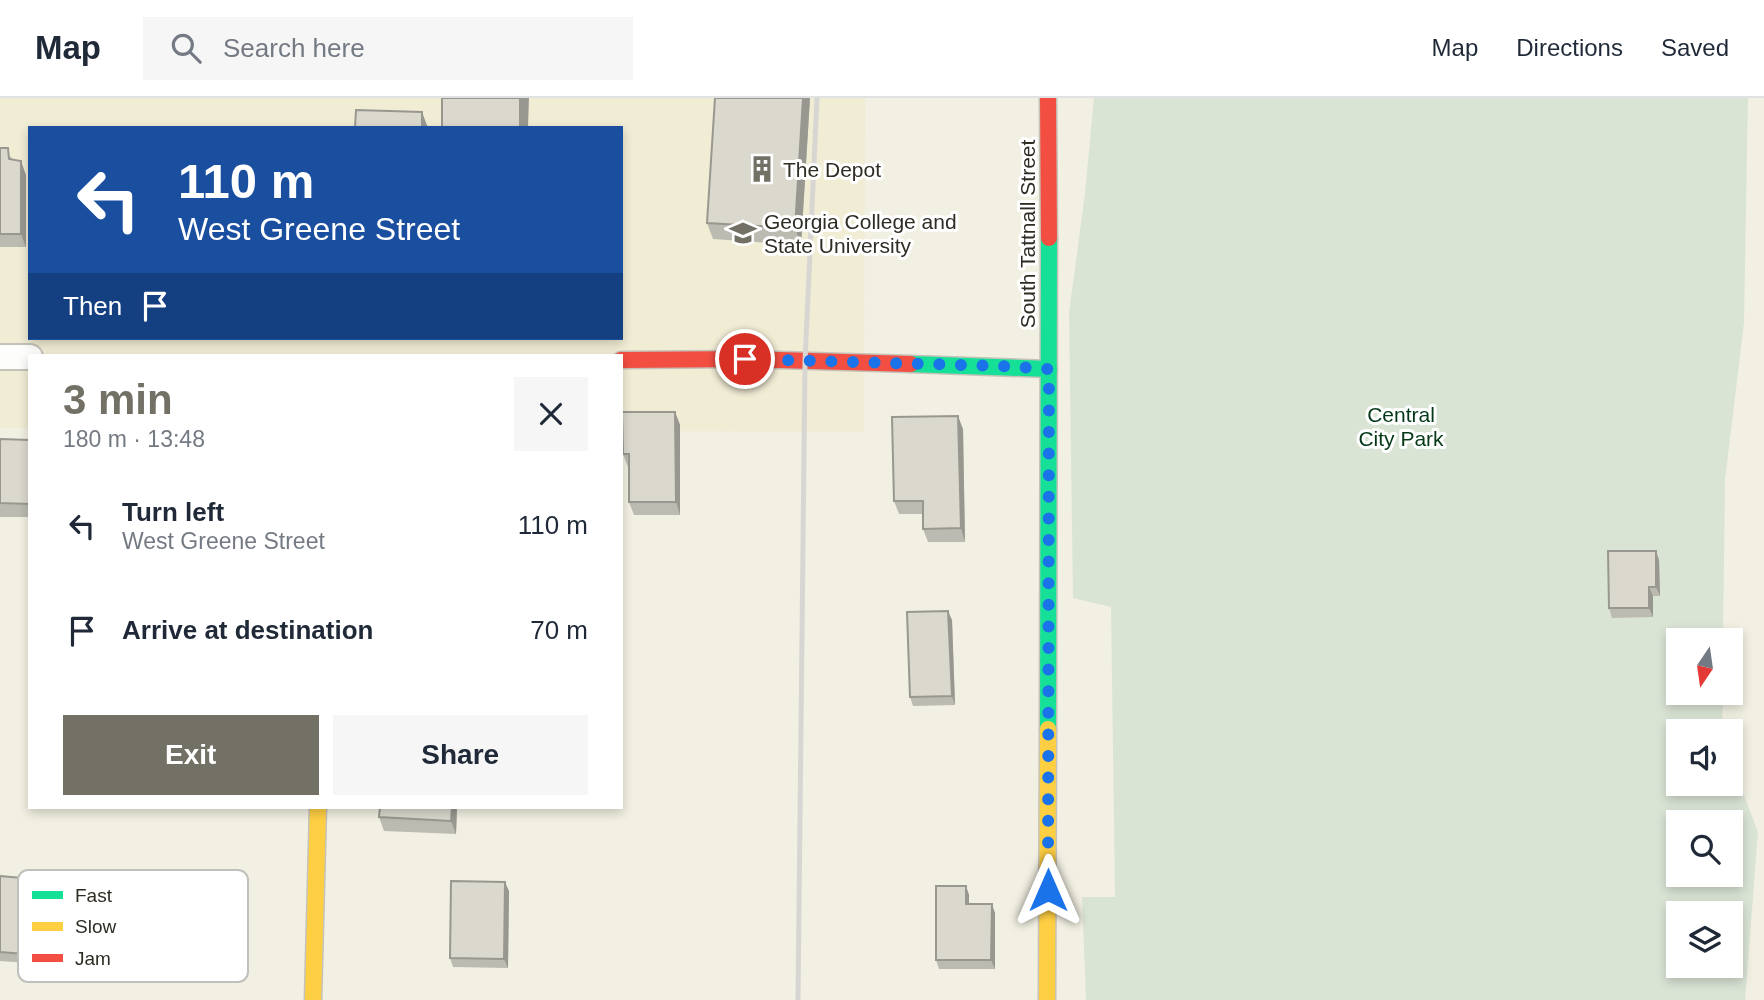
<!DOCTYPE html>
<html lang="en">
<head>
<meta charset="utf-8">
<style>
  body { margin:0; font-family:Arial,sans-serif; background:#f6f6f7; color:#1f2937; height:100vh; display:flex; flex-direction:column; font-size:26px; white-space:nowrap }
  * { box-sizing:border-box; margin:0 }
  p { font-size:23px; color:#747a83 }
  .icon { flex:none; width:38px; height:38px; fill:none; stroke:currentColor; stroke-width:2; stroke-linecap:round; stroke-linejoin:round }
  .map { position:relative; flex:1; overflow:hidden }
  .side { position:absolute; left:28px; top:256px; width:595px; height:455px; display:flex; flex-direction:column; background:#fff; border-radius:0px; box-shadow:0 4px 10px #0003 }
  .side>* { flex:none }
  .top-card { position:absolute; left:28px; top:28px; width:595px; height:214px; border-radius:0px; box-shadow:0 4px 10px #0003; background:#1a4fa0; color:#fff; overflow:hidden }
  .needle { width:46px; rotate:193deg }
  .fabs { position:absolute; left:1666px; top:530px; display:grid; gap:14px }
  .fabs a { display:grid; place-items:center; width:77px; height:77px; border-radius:0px; background:#fff; box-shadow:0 4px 10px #0003; font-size:35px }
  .pin { position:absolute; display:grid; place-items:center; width:60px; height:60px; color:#fff; margin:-30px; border:4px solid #fff; border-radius:50%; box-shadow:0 2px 7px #0007 }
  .me { position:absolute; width:77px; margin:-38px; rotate:0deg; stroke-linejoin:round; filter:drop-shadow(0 0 5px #0008) }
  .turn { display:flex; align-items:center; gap:24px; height:147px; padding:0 35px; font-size:32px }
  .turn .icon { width:91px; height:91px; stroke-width:2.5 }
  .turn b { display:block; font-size:49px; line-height:60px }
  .then { display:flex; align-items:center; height:66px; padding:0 35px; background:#0003; gap:14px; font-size:26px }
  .round { display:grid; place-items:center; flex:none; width:74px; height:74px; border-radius:0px; background:#f6f6f7 }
  .summary { display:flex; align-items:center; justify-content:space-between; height:119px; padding:0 35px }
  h1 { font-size:42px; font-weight:700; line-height:52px; color:#737166 }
  .primary-button { display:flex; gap:14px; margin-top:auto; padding:14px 35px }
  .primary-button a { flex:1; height:80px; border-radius:0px; background:#737166; color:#fff; font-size:28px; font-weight:700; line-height:80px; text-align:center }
  .primary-button a+a { background:#f6f6f7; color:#1f2937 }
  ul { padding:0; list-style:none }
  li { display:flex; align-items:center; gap:21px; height:105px; padding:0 35px }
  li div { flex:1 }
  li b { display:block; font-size:26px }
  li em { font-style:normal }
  header { display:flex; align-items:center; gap:42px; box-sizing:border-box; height:98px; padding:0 35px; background:#fff; border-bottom:2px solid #e0e1e3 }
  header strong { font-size:33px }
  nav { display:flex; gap:38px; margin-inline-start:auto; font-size:24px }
  .search { width:490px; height:63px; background:#f6f6f7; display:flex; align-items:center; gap:18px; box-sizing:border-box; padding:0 24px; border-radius:0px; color:#747a83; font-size:26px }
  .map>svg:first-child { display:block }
</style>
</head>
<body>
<header>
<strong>Map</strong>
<div class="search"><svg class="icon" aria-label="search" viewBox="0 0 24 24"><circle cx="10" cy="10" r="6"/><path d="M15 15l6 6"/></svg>Search here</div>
<nav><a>Map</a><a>Directions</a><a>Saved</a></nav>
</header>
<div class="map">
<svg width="1764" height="902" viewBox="0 0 1764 902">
  <rect width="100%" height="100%" fill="#f2f0e2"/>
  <!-- built -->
  <path fill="#f1ecd4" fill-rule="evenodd" d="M0,0h865l-1,334 -243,-1v-76h-591v73h-30zM30,30h591v210h-591z"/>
  <!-- green -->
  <path fill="#dae4d5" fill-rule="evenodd" d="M1094,0h654l-4,225 -19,157 -2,160h-45v53h45l-1,38 -44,1v52h53v-23l27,71 -13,168h-659l-4,-103h33l-4,-290 -38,-9 -4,-285 16,-120zM1678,724h53v53h-53zM1678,816h53v52h-53z"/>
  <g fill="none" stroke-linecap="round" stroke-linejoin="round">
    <defs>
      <path id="street" d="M0,259h30"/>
      <g id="fast">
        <path d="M911,266l138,5"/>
        <path d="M1048,631l1,-491"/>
      </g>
      <g id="slow">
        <path d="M313,902l5,-193"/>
        <path d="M1047,902l1,-271"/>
      </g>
      <g id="jam">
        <path d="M1048,0l1,140"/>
        <path d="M621,262l124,-1 166,5"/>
      </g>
    </defs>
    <!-- street casing -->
    <use href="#street" stroke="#c5c3b9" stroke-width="28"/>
    <!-- fast casing -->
    <use href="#fast" stroke="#c5c3b9" stroke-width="19"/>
    <!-- slow casing -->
    <use href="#slow" stroke="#c5c3b9" stroke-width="19"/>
    <!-- jam casing -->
    <use href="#jam" stroke="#c5c3b9" stroke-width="19"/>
    <!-- street -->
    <use href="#street" stroke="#fdfdfb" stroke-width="24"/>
    <!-- fast -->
    <use href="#fast" stroke="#16e098" stroke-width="16"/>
    <!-- slow -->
    <use href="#slow" stroke="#ffcf43" stroke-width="16"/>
    <!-- jam -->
    <use href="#jam" stroke="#f24e42" stroke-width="16"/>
    <!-- rail -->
    <path stroke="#d7d6d3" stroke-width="5" d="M798,902l7,-638 12,-264"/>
  </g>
  <!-- wall -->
  <g fill="#bcbbb1">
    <path d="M715,0h95l-9,147 -88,-6 -6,-16z"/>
    <path d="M0,50l13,11 13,16v72h-26z"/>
    <path d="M675,314l5,13v90h-46l-5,-13v-35h-1l-5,-13z"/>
    <path d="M963,331l2,113h-37l-5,-13v-15h-24l-5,-13z"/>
    <path d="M0,341l30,1v77h-30z"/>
    <path d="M1659,462l1,36h-7v21l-41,1 -3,-10z"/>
    <path d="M952,522l3,85 -42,1 -3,-9z"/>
    <path d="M380,709h77l-1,27 -72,-3 -5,-14z"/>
    <path d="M0,778l47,13 -6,75 -41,-3z"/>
    <path d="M966,788l3,9v9l26,9v56h-56l-3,-9z"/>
    <path d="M142,791l3,9 -1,70 -63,-1 -3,-9z"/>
    <path d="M509,793l-1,77 -55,-1 -3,-9z"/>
    <path d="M239,807l3,9 2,49 -53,2 -4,-9z"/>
  </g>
  <!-- shaded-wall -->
  <g fill="#999890">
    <path d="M520,0h9l-1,30h-8z"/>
    <path d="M803,0h7l-9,147 -6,-17z"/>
    <path d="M422,14l6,16h-6z"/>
    <path d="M21,63l5,14v72l-5,-13z"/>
    <path d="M675,314l5,13v90l-4,-13z"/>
    <path d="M958,318l5,13 2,113 -4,-14z"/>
    <path d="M1656,453l3,9 1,36 -4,-9z"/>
    <path d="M1649,489l4,9v21l-4,-9z"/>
    <path d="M948,513l4,9 3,85 -3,-9z"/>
    <path d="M452,709h5l-1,27 -5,-13z"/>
    <path d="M44,782l3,9 -6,75 -3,-9z"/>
    <path d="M505,784l4,9 -1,77 -4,-9z"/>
    <path d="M966,788l3,9v18l-3,-9z"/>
    <path d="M142,791l3,9 -1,70 -3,-9z"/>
    <path d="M992,806l3,9v56l-4,-9z"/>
    <path d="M239,807l3,9 2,49 -4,-9z"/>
  </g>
  <!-- building -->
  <g fill="#dbd9ce" stroke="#999890" stroke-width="2">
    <rect x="442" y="0" width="78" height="30"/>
    <path d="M715,0h88l-8,130 -88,-5z"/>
    <path d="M356,12l66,2v16h-67z"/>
    <path d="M0,50h8l1,11 12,2v73h-21z"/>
    <path d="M622,314h53l1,90h-47v-48h-6z"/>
    <path d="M958,318l3,112 -38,1v-28h-29l-2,-84z"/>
    <path d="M0,341l30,1v64l-30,-1z"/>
    <path d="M1608,453h48v36h-7v21h-40z"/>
    <path d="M948,513l4,85 -42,1 -3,-85z"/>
    <path d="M380,709h72l-1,14 -72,-4z"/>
    <path d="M0,778l44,4 -6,75 -38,-3z"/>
    <path d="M451,783l54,1 -1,77 -54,-1z"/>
    <path d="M936,788h30v18h26l-1,56h-55z"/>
  </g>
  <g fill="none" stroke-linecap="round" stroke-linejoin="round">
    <!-- route -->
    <path stroke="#1a73e8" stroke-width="12" stroke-dasharray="0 21.6" d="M745,261l254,7 50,3 -1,521"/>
  </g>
  <!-- icons -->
  <defs>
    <symbol id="building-bare" viewBox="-9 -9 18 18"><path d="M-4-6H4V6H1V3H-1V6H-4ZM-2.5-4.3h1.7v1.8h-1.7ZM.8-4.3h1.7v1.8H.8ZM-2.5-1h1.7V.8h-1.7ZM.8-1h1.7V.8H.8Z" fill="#737166" stroke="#fff" stroke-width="2.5" paint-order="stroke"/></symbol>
    <symbol id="university-bare" viewBox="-9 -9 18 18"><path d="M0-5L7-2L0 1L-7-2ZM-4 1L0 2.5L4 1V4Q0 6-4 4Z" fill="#737166" stroke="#fff" stroke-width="2.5" paint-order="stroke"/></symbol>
  </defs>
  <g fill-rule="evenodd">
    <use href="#building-bare" x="743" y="52" width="38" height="38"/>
    <use href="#university-bare" x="724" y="116" width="38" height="38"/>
  </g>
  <g text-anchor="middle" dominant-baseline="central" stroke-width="6" stroke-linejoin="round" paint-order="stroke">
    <!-- poi labels -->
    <g font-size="21" fill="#2e2c23" stroke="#fff" text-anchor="start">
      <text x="783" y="71">The Depot</text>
      <text x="764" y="123">Georgia College and<tspan x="764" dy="24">State University</tspan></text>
    </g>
    <!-- street labels -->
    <g font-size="21" fill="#2e2c23" stroke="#fff">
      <text transform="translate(1027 136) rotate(-90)">South Tattnall Street</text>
    </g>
    <!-- park labels -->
    <g font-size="21" fill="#043817" stroke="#fff">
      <text x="1401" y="316">Central<tspan x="1401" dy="24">City Park</tspan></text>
    </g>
  </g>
  <!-- legend -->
  <rect x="18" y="772" width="230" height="112" rx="10" fill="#fff" stroke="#c0c0bd" stroke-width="2"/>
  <rect x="32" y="793" width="31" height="8" fill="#16e098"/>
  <rect x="32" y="824" width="31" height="9" fill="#ffcf43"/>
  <rect x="32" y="856" width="31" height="8" fill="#f24e42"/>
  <g font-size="19" fill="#2e2c23">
    <text x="75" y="804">Fast</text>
    <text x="75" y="835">Slow</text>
    <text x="75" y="867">Jam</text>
  </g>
</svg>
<div class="fabs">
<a><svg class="needle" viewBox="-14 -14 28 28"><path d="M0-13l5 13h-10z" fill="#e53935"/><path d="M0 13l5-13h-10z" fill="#747a83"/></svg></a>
<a><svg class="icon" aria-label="sound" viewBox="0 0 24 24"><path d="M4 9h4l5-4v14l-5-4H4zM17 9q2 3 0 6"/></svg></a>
<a><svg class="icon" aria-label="search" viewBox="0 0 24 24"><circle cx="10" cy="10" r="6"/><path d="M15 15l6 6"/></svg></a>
<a><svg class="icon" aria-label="layers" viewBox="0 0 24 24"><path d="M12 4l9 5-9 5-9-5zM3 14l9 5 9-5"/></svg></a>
</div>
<div class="pin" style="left:745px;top:261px;background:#d93025"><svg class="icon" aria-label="arrive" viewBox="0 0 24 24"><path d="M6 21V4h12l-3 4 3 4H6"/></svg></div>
<svg class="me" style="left:1048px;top:792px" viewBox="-20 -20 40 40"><path d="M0-17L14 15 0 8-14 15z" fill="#1a73e8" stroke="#fff" stroke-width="4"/></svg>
<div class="top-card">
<div class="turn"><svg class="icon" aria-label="left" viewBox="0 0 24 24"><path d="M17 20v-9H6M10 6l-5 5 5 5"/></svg><div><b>110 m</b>West Greene Street</div></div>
<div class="then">Then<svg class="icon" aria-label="arrive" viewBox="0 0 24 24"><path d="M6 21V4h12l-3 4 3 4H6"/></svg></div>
</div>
<section class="side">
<div class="summary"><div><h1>3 min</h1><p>180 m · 13:48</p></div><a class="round"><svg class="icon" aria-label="close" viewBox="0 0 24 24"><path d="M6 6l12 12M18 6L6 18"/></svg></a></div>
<ul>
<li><svg class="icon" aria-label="left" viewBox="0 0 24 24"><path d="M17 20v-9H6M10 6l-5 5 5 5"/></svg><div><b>Turn left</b><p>West Greene Street</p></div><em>110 m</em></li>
<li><svg class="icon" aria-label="arrive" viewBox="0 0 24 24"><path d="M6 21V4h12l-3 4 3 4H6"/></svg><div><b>Arrive at destination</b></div><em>70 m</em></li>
</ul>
<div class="primary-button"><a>Exit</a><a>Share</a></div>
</section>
</div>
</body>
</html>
